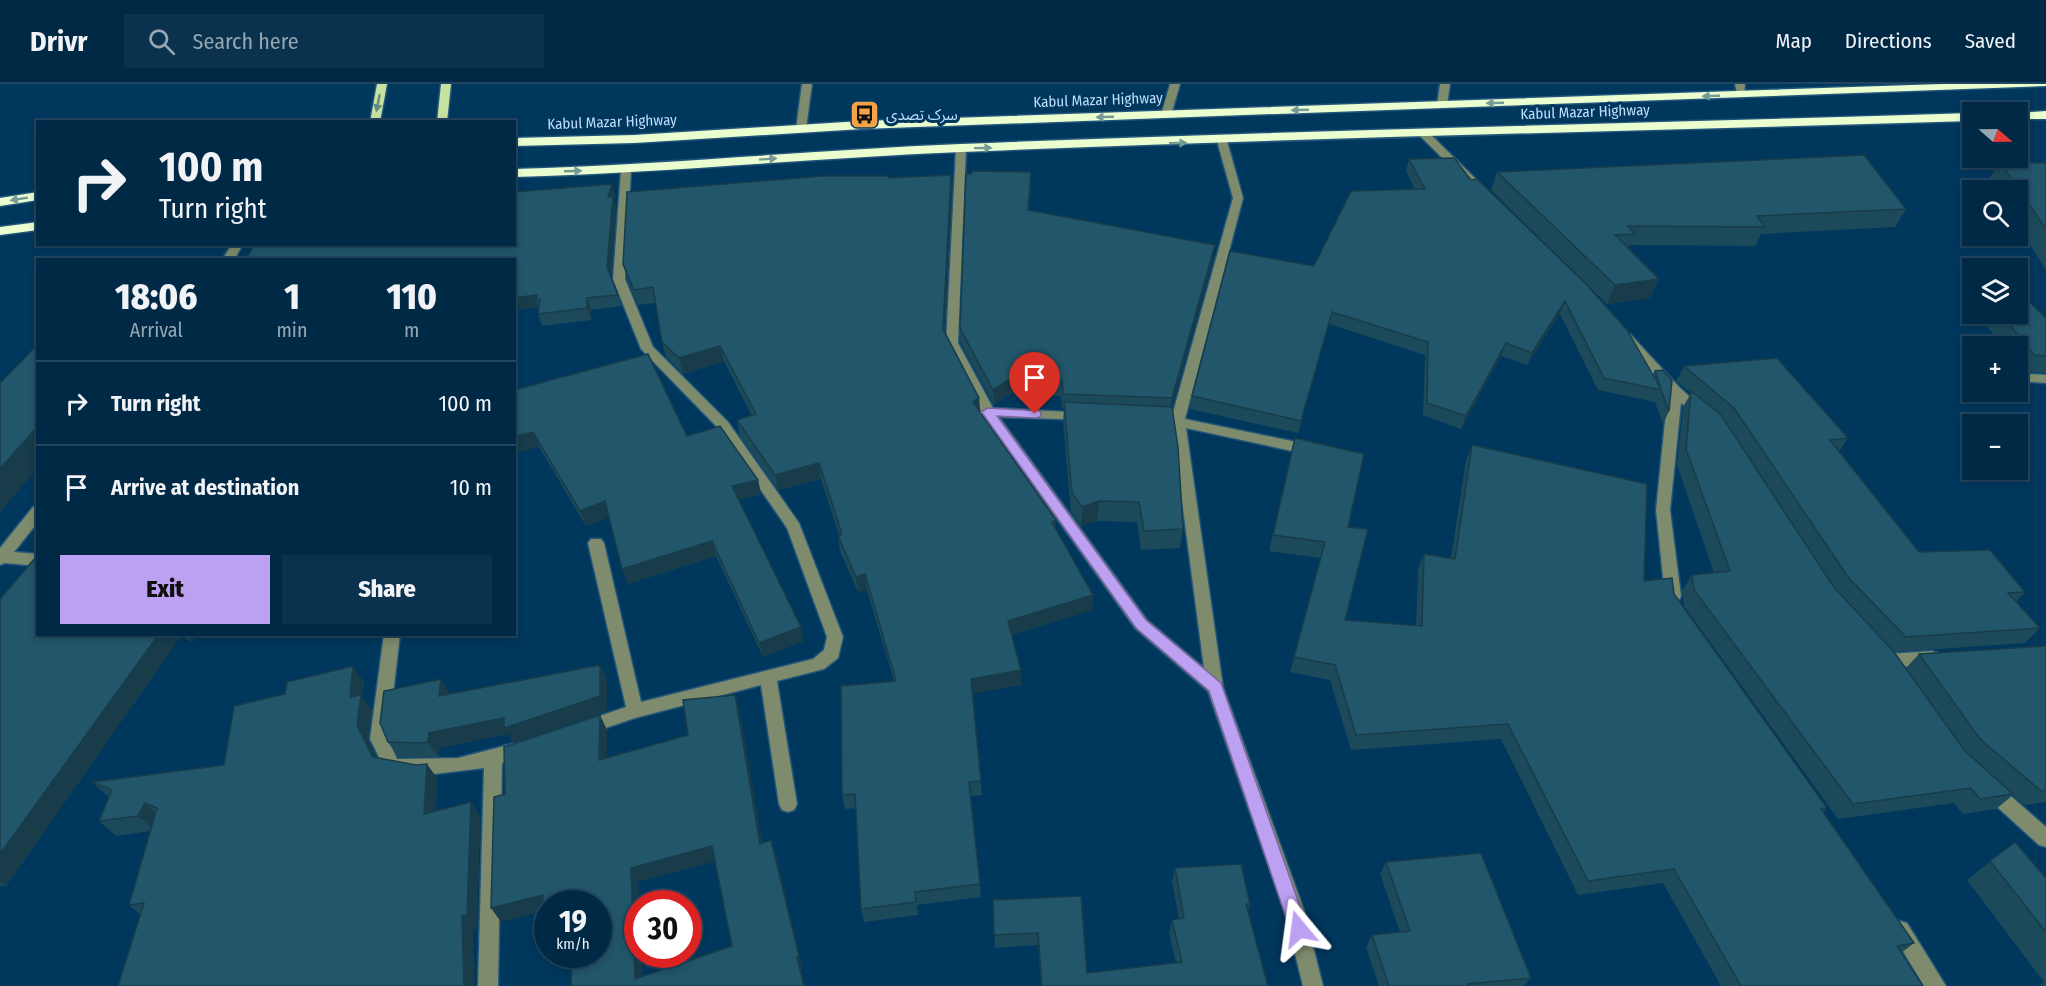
<!DOCTYPE html>
<html lang="en">
<head>
<meta charset="utf-8">
<style>
  body { margin:0; font-family:"Fira Sans Condensed","Noto Sans Arabic",sans-serif; background:#0a314d; color:#f1f3f6; height:100vh; display:flex; flex-direction:column; font-size:22px; white-space:nowrap }
  * { box-sizing:border-box; margin:0 }
  p { font-size:20px; color:#95a6b3 }
  .icon { flex:none; width:33px; height:33px; fill:none; stroke:currentColor; stroke-width:2; stroke-linecap:round; stroke-linejoin:round }
  .map { position:relative; flex:1; overflow:hidden }
  .panel { position:absolute; left:36px; top:174px; width:480px; height:378px; display:flex; flex-direction:column; background:#002946; border-radius:0px; box-shadow:0 3px 9px #0003,0 0 0 2px #22455f }
  .panel>* { flex:none }
  .top-card { position:absolute; left:36px; top:36px; width:480px; height:126px; border-radius:0px; box-shadow:0 3px 9px #0003,0 0 0 2px #22455f; background:#002946; color:#f1f3f6; overflow:hidden }
  .needle { width:39px; rotate:110deg }
  .buttons { position:absolute; left:1962px; top:18px; display:grid; gap:12px }
  .buttons a { display:grid; place-items:center; width:66px; height:66px; border-radius:0px; background:#002946; box-shadow:0 3px 9px #0003,0 0 0 2px #22455f; font-size:30px }
  .speed { position:absolute; left:534px; top:806px; display:flex; gap:12px; font-size:30px; font-weight:700; text-align:center }
  .speed>* { display:grid; place-content:center; width:78px; height:78px; border-radius:50%; background:#002946; box-shadow:0 3px 9px #0003,0 0 0 2px #22455f; line-height:1 }
  .speed small { font-size:15px; font-weight:400 }
  .speed .limit { border:9px solid #d22; background:#fff; color:#111 }
  .pin { position:absolute; display:grid; place-items:center; width:51px; height:51px; color:#fff; margin:-62px -26px; border-radius:50% 50% 50% 0; rotate:-45deg; box-shadow:0 0 6px #0007 }
  .pin .icon { rotate:45deg }
  .me { position:absolute; width:66px; margin:-33px; rotate:344deg; stroke-linejoin:round; filter:drop-shadow(0 0 4px #0008) }
  .turn { display:flex; align-items:center; gap:21px; height:126px; padding:0 24px; font-size:27px }
  .turn .icon { width:78px; height:78px; stroke-width:2.5 }
  .turn b { display:block; font-size:42px; line-height:51px }
  .eta { display:flex; justify-content:space-evenly; align-items:center; height:102px; text-align:center }
  .eta b { font-size:36px; font-weight:800; line-height:42px }
  .primary-button { display:flex; gap:12px; margin-top:auto; padding:12px 24px }
  .primary-button a { flex:1; height:69px; border-radius:0px; background:#bca0f2; color:#111; font-size:24px; font-weight:800; line-height:69px; text-align:center }
  .primary-button a+a { background:#0a314d; color:#f1f3f6 }
  ul { padding:0; list-style:none }
  li { display:flex; align-items:center; gap:18px; height:84px; padding:0 24px; border-top:2px solid #22455f }
  li div { flex:1 }
  li b { display:block; font-size:22px }
  li em { font-style:normal }
  header { display:flex; align-items:center; gap:36px; box-sizing:border-box; height:84px; padding:0 30px; background:#002946; border-bottom:2px solid #22455f }
  header strong { font-size:28px }
  nav { display:flex; gap:33px; margin-inline-start:auto; font-size:21px }
  .search { width:420px; height:54px; background:#0a314d; display:flex; align-items:center; gap:15px; box-sizing:border-box; padding:0 21px; border-radius:0px; color:#95a6b3; font-size:22px }
  .map>svg:first-child { display:block }
</style>
</head>
<body>
<header>
<strong>Drivr</strong>
<div class="search"><svg class="icon" aria-label="search" viewBox="0 0 24 24"><circle cx="10" cy="10" r="6"/><path d="M15 15l6 6"/></svg>Search here</div>
<nav><a>Map</a><a>Directions</a><a>Saved</a></nav>
</header>
<div class="map">
<svg width="2046" height="902" viewBox="0 0 2046 902">
  <rect width="100%" height="100%" fill="#00375d"/>
  <g fill="none" stroke-linecap="round" stroke-linejoin="round">
    <defs>
      <g id="minor">
        <path d="M802,0h10l-6,45 -5,3 -5,-3z"/>
        <path d="M1170,0h10l-9,31 -5,3 -5,-3z"/>
        <path d="M1440,0h10l-3,21 -5,3 -5,-3z"/>
        <path d="M1735,0h10l-1,13h-6z"/>
        <path d="M1419,47h8l62,61v4h-8l-62,-61z"/>
        <path d="M1222,54l5,3 16,57 -58,221 126,26 7,5 -7,5 -125,-27 37,259 81,223 19,76h-20l-19,-76 -76,-219 -73,-63 -152,-213 -37,-72 10,-195 5,-3 5,3 -8,195 35,65 96,5 2,3 -2,3 -5,1 -85,-3 148,203 57,48 -32,-243 -9,-5 2,-3 7,-1 61,-218 -16,-57z"/>
        <path d="M626,83l5,3 -6,109 28,68 75,75 71,101 44,114 -5,21 -14,11 -47,12 20,123 -3,6 -6,2 -6,-2 -3,-6 -18,-119 -126,33 -50,17 -6,-2 -3,-5 3,-5 47,-16 -38,-164 3,-4h10l3,4 37,159 172,-43 11,-9 3,-13 -40,-109 -69,-100 -77,-79 -28,-70 8,-109z"/>
        <path d="M232,160h11l-9,16h-12z"/>
        <path d="M1626,249l4,1 50,54 29,26 -7,4 -21,-15 -11,107 11,86 -2,4h-12l-2,-4 -9,-86 12,-118 -46,-52 -2,-3 2,-3z"/>
        <path d="M2018,289l28,2v8l-28,-2z"/>
        <path d="M38,422v16l-24,30 24,2v12l-33,-3 -5,2v-17l33,-41z"/>
        <path d="M384,550h16l-12,105 9,20 61,-1 65,-17 6,3 3,5 -3,5 -27,9 -4,223h-20l6,-218 -58,7 -40,-4 -16,-32z"/>
        <path d="M1932,567l6,2 2,5 -2,5 -6,2 -44,3 -6,-2 -2,-5 2,-5 6,-2z"/>
        <path d="M1989,696l6,2 51,45v20l-7,-2 -56,-51 -3,-6 3,-6z"/>
        <path d="M1900,837l7,2 39,63h-22l-34,-56 3,-7z"/>
      </g>
      <g id="major">
        <path d="M377,0h10l-7,38h-10z"/>
        <path d="M441,0h10l-4,38h-10z"/>
      </g>
      <g id="highway">
        <path d="M1942,0h104v2l-1184,43 -228,14 -120,3v-8l120,-3 228,-14z"/>
        <path d="M2046,27v8h-28v-6z"/>
        <path d="M1972,29v8c-337,10 -674,17 -1011,31 -149,6 -297,21 -447,25v-8c150,-4 298,-19 447,-25 337,-14 674,-20 1011,-31z"/>
        <path d="M38,108v8l-38,6v-8z"/>
        <path d="M38,138v8l-38,5v-8z"/>
      </g>
    </defs>
    <!-- minor casing -->
    <use href="#minor" stroke="#22557a" stroke-width="3"/>
    <!-- major casing -->
    <use href="#major" stroke="#22557a" stroke-width="3"/>
    <!-- highway casing -->
    <use href="#highway" stroke="#22557a" stroke-width="3"/>
    <!-- minor -->
    <use href="#minor" fill="#7e8b6c" fill-rule="evenodd"/>
    <!-- major -->
    <use href="#major" fill="#c7e1a0" fill-rule="evenodd"/>
    <!-- highway -->
    <use href="#highway" fill="#ebfed0" fill-rule="evenodd"/>
  </g>
  <!-- wall -->
  <g fill="#1d4a5b">
    <path d="M1409,75l62,21 182,194 2,-3 14,40 -6,13 -8,-22 -57,-12 -38,-76 -33,51 -26,-9 -40,73 -38,-14 2,-60 -96,-31 -31,109 -108,-24 2,-13 122,-130 101,-76 -9,-19z"/>
    <path d="M2000,78l46,1v107l-28,-44v-36h-24l-6,-10z"/>
    <path d="M1497,88l409,37 -11,18 -134,7 -6,12 -125,-1 -2,4 31,30 -9,19 -43,6 -116,-114z"/>
    <path d="M951,91l1,14 -7,143 34,66 1,13 76,109v9l37,66 -1,15 -80,25 9,35v15l-49,8 10,102 -11,1 10,101 -64,8 1,10 -54,7 -3,-13 -5,-101 -11,1 -3,-14 52,-114 -27,-91 -9,2 -18,-41 -2,-15 1,-1 -18,-56 -43,11 -38,-54 -3,-16 15,-4 -28,-55 -41,13 -17,-17 -4,-15 -7,-39 -17,2 -11,-26 -4,-15 266,-86z"/>
    <path d="M612,100l3,11 -1,6 2,8 -5,68 11,29 -31,4v10l-49,6 -4,-12v-7l-24,3v-50z"/>
    <path d="M1031,102l-2,24 184,50 -41,146 11,123 -3,19 -39,2 -4,-28 -40,-1 -16,5 -10,-14 -8,-90 1,-13 -2,-1 -1,-12 -48,-4 -19,13 -34,-63v-14z"/>
    <path d="M1972,202v21l-8,-10z"/>
    <path d="M1977,230h41l28,4v55l-24,-2 -4,-5v-20h-15z"/>
    <path d="M1684,282l164,72 -9,13 80,101 106,40 -9,10 24,26 -15,15 -131,9 12,16 13,-14 127,-8v156l-22,3 -11,-10 -17,14 -33,5 -9,-11 -116,16 -154,-213 -2,-15 10,-16 22,-2 -37,-108 6,-58 8,-14 -15,-12z"/>
    <path d="M514,306l173,46 71,44 3,14 -22,6 62,127 3,14 -41,16 -47,-101 -88,28 -19,-67 -23,9 -47,-79z"/>
    <path d="M1295,354l53,89 -3,93 71,6 2,-57 6,-15 27,4 15,-98 6,-15 172,136 30,13 153,214 -4,5 91,130 -13,10 22,33h-202l-58,-103 -85,12 -77,-156 -150,11 -21,-70 -40,-8 31,-114 -52,-7z"/>
    <path d="M0,515l38,35h161l-7,8 -11,-6 -175,250h-6z"/>
    <path d="M600,581l7,15v31l-94,32 -5,-9 -69,14v9l-13,1 -28,-1 -10,-15 62,-48z"/>
    <path d="M364,598l-2,15 10,13 -4,30 9,18 60,20 -1,33 35,-9 9,15 -3,112 -4,1 -332,-15 -12,-10 21,-74 -34,5 -17,-15 10,-24 -17,-15 132,-17z"/>
    <path d="M2015,758l31,36v108h-7l5,-4 -77,-102z"/>
    <path d="M1386,778l145,116 -7,8h-145l-13,-39 6,-12 28,-3 -20,-58z"/>
    <path d="M1175,784l75,36 -2,6 20,76h-227l-3,-41 -43,3 -2,-48 88,-4 6,77 89,-10 -7,-31 3,-12 7,-1 -7,-38z"/>
  </g>
  <!-- shaded-wall -->
  <g fill="#183c4a">
    <path d="M1031,88v14l-3,39v-15z"/>
    <path d="M951,91l1,14 -8,155 -1,-15z"/>
    <path d="M612,100l3,11 -1,6 2,8 -5,70 -4,-12 1,-70z"/>
    <path d="M1215,161l-2,15 -43,153 2,-15z"/>
    <path d="M1659,195l-9,19 -43,6 8,-19z"/>
    <path d="M537,211l-1,5 2,7 -24,3v-12z"/>
    <path d="M587,214l4,12v10l-4,-12z"/>
    <path d="M1565,217l-5,13 -33,51 5,-12z"/>
    <path d="M1332,228l-3,12 -31,109 3,-12z"/>
    <path d="M1506,259l-5,13 -40,73 5,-13z"/>
    <path d="M720,262l4,15 -41,13 -4,-16z"/>
    <path d="M1013,293v15l-19,13 -1,-15z"/>
    <path d="M979,314l1,16 -7,-12z"/>
    <path d="M38,342v42l-38,44v-43z"/>
    <path d="M533,348l6,15 -25,6v-16z"/>
    <path d="M819,379l2,16 -43,11 -3,-15z"/>
    <path d="M758,396l3,14 -25,7 -4,-15z"/>
    <path d="M605,417l6,15 -25,10 -6,-15z"/>
    <path d="M1099,417l-2,20 -16,5 1,-19z"/>
    <path d="M1056,436v15l-4,-13z"/>
    <path d="M712,457l4,15 -88,28 -6,-15z"/>
    <path d="M865,490l2,16 -9,2 -2,-15z"/>
    <path d="M1093,511l-1,15 -84,26v-15z"/>
    <path d="M801,543l3,14 -41,16 -4,-14z"/>
    <path d="M159,550h21l1,2 -175,250 -6,-4v-28z"/>
    <path d="M186,550h13l-7,8z"/>
    <path d="M600,581l7,15v31l-94,32 -5,-9 -69,14v9l-11,-15 1,-9z"/>
    <path d="M353,582l11,16 -2,15 10,13 -4,30 16,32 -11,-15 -16,-32 -7,-28z"/>
    <path d="M1021,586v15l-50,9v-15z"/>
    <path d="M441,595l10,15 -12,2z"/>
    <path d="M735,611l5,16 25,147 -5,-14z"/>
    <path d="M600,631l7,15v45l-8,-15z"/>
    <path d="M427,680l10,14 -2,50 -11,-14z"/>
    <path d="M471,718l9,15 -3,112 -4,1 2,56h-11l-2,-70z"/>
    <path d="M145,719l16,15 -7,12 -16,-14z"/>
    <path d="M771,756l5,14 27,115 -2,1 4,16h-1l-7,-29z"/>
    <path d="M712,762l5,15 -79,21 1,21h-1v51h3l2,32 -8,-7 -4,-111z"/>
    <path d="M543,811l5,15 -47,12 -10,-14z"/>
    <path d="M548,835v7l-5,-6z"/>
  </g>
  <!-- building -->
  <g fill="#22566a" stroke="#183c4a" stroke-width="1.5" fill-rule="evenodd">
    <path d="M1864,71l42,54 -149,7 8,11 -137,-1 7,8 -20,1 44,44 -44,6 -118,-113z"/>
    <path d="M1454,74l17,22 6,-1 109,105 41,46 34,59 -6,-18 8,-1 9,10 -3,31 -8,-21 -57,-12 -39,-77 -33,52 -26,-10 -40,73 -39,-13 1,-61 -96,-30 -31,109 -109,-25 38,-145 84,15 37,-75 74,-2 -16,-30z"/>
    <path d="M2000,78l46,1v66z"/>
    <path d="M972,87l59,1 -3,38 187,35 -43,153 -109,-4 -1,-13 -49,-4 -20,13 -33,-62 6,-154h5z"/>
    <path d="M951,91l-8,154 36,69 -6,4 83,118 -4,2 41,73 -85,26 13,49 -50,9 10,102 -12,1 11,102 -65,8 1,10 -55,7 -6,-115 -13,1 -1,-109 55,-5 -31,-107 -9,3 -18,-41 4,-2 -23,-71 -44,12 -38,-55 19,-6 -36,-68 -41,12 -17,-16 -9,-55 -19,3 -11,-26 4,-72 196,-16h66v2z"/>
    <path d="M612,100l-4,13h5l-6,70 11,28 -31,3v10l-49,6 2,-15 -4,1 1,-5 -23,3v-38h-268l8,-16h260v-52z"/>
    <path d="M2018,207l28,27v38l-12,-1 -33,-41h17z"/>
    <path d="M38,260v82l-38,43v-86z"/>
    <path d="M648,270l39,82 33,-10 38,54 -26,6 69,141 -42,16 -47,-102 -90,28 -17,-68 -25,10 -47,-79 -19,5v-47z"/>
    <path d="M1777,274l71,80 -18,2 89,112 71,-2 35,42 -17,1 32,35 -134,9 -58,-60 -114,-169 -50,-42z"/>
    <path d="M1691,307l30,24 112,171 61,66 71,99 48,43 -33,5 -9,-11 -118,16 -159,-214 -2,-15 38,-4 -44,-122z"/>
    <path d="M1064,318l108,5 6,40 5,82 -39,2 -5,-29 -40,-1 -17,6 -10,-14z"/>
    <path d="M1295,354l69,16 -16,73 20,2 -23,91 77,6 2,-72 31,5 17,-114 175,39 -3,97 28,-3 2,16 153,214 -6,1 93,134 -17,3 26,40h-182l-67,-117 -86,12 -80,-157 -152,11 -21,-70 -41,-8 31,-115 -52,-7z"/>
    <path d="M36,473h2v77h121l-159,220v-255z"/>
    <path d="M2046,562v144l-5,1 -61,-52 -61,-85z"/>
    <path d="M600,581v31l-96,32v-10l-75,15 -1,9 -12,1 -28,-1 -8,-19 4,-32 57,-12 -2,17z"/>
    <path d="M353,582l-3,31 11,-2 -4,30 16,32 43,8 11,-1 -3,50 47,-12 -4,113 -5,1 2,70h-346l26,-83 -15,2 28,-97 -12,-5 -7,13 -39,5 13,-31 -20,-8 132,-17 10,-59 51,-12 2,-12z"/>
    <path d="M735,611l25,149 11,-4 28,116 -2,1 7,29h-233l1,-32h26v-51h-50v16l-5,1v-25l-52,13 3,-111 11,-3 -1,-47 96,-32 -1,45 89,-25 -5,-35zM712,762l20,100 -97,33 -4,-111z"/>
    <path d="M2015,758l31,36v54l-56,-71z"/>
    <path d="M1481,769l50,125 -63,6 1,2h-80l-17,-51 38,-4 -24,-69z"/>
    <path d="M1241,780l9,40h-4l22,82h-226l-4,-53 -44,2 -1,-35 88,-4 6,77 95,-11 -10,-42 12,-2 -9,-50z"/>
  </g>
  <!-- one-way arrows -->
  <defs><path id="oneway-solid" d="M-6-.8H1V-3.2L6.5 0L1 3.2V.8H-6Z" transform="scale(1.5)"/></defs>
  <g fill="#769a96">
    <use href="#oneway-solid" transform="translate(1711 12) rotate(178)"/>
    <use href="#oneway-solid" transform="translate(1495 19) rotate(178)"/>
    <use href="#oneway-solid" transform="translate(1300 26) rotate(178)"/>
    <use href="#oneway-solid" transform="translate(1105 33) rotate(178)"/>
    <use href="#oneway-solid" transform="translate(1178 59) rotate(-1)"/>
    <use href="#oneway-solid" transform="translate(983 64) rotate(-1)"/>
    <use href="#oneway-solid" transform="translate(768 75) rotate(-4)"/>
    <use href="#oneway-solid" transform="translate(573 87) rotate(-2)"/>
    <use href="#oneway-solid" transform="translate(19 115) rotate(171)"/>
  </g>
  <use fill="#648c7e" href="#oneway-solid" transform="translate(378 19) rotate(101)"/>
  <!-- route -->
  <path fill="#bca0f2" stroke="#7a689d" stroke-width="1.5" d="M988,324l52,3 1,3 -1,3 -5,1 -38,-2 149,204 75,63 87,246 -3,6 -6,3 -6,-3 -3,-6 -81,-238 -73,-63 -153,-214 -2,-2z"/>
  <!-- icons -->
  <defs>
    <symbol id="bus-square" viewBox="-11 -11 22 22"><rect x="-9" y="-9" width="18" height="18" rx="4" fill="#f5a346" stroke="#00375d"/><path d="M-5-6H5V4H4V6H2V4H-2V6H-4V4H-5ZM-3.5-4V0h7V-4ZM-3.5 1.2v1.5H-2V1.2ZM2 1.2v1.5H3.5V1.2Z" fill="#111"/></symbol>
  </defs>
  <g fill-rule="evenodd">
    <use href="#bus-square" x="848" y="14" width="33" height="33"/>
  </g>
  <g text-anchor="middle" dominant-baseline="central" stroke-width="6" stroke-linejoin="round" paint-order="stroke">
    <!-- far-street labels -->
    <g font-size="15" fill="#bedffc" stroke="#00375d">
      <text transform="translate(1098 16) rotate(-2)">Kabul Mazar Highway</text>
      <text transform="translate(1585 28) rotate(-2)">Kabul Mazar Highway</text>
      <text transform="translate(612 38) rotate(-2)">Kabul Mazar Highway</text>
    </g>
    <!-- far-poi labels -->
    <g font-size="15" fill="#bedffc" stroke="#00375d" text-anchor="start">
      <text x="886" y="31">سرک تصدی</text>
    </g>
  </g>
</svg>
<div class="buttons">
<a><svg class="needle" viewBox="-14 -14 28 28"><path d="M0-13l5 13h-10z" fill="#e53935"/><path d="M0 13l5-13h-10z" fill="#95a6b3"/></svg></a>
<a><svg class="icon" aria-label="search" viewBox="0 0 24 24"><circle cx="10" cy="10" r="6"/><path d="M15 15l6 6"/></svg></a>
<a><svg class="icon" aria-label="layers" viewBox="0 0 24 24"><path d="M12 4l9 5-9 5-9-5zM3 14l9 5 9-5"/></svg></a>
<a>+</a>
<a>−</a>
</div>
<div class="speed"><div>19<small>km/h</small></div><div class="limit">30</div></div>
<div class="pin" style="left:1035px;top:330px;background:#d93025"><svg class="icon" aria-label="arrive" viewBox="0 0 24 24"><path d="M6 21V4h12l-3 4 3 4H6"/></svg></div>
<svg class="me" style="left:1299px;top:845px" viewBox="-20 -20 40 40"><path d="M0-17L14 15 0 8-14 15z" fill="#bca0f2" stroke="#fff" stroke-width="4"/></svg>
<div class="top-card">
<div class="turn"><svg class="icon" aria-label="right" viewBox="0 0 24 24"><path d="M7 20v-9h11M14 6l5 5-5 5"/></svg><div><b>100 m</b>Turn right</div></div>
</div>
<section class="panel">
<div class="eta">
<div><b>18:06</b><p>Arrival</p></div>
<div><b>1</b><p>min</p></div>
<div><b>110</b><p>m</p></div>
</div>
<ul>
<li><svg class="icon" aria-label="right" viewBox="0 0 24 24"><path d="M7 20v-9h11M14 6l5 5-5 5"/></svg><div><b>Turn right</b></div><em>100 m</em></li>
<li><svg class="icon" aria-label="arrive" viewBox="0 0 24 24"><path d="M6 21V4h12l-3 4 3 4H6"/></svg><div><b>Arrive at destination</b></div><em>10 m</em></li>
</ul>
<div class="primary-button"><a>Exit</a><a>Share</a></div>
</section>
</div>
</body>
</html>
